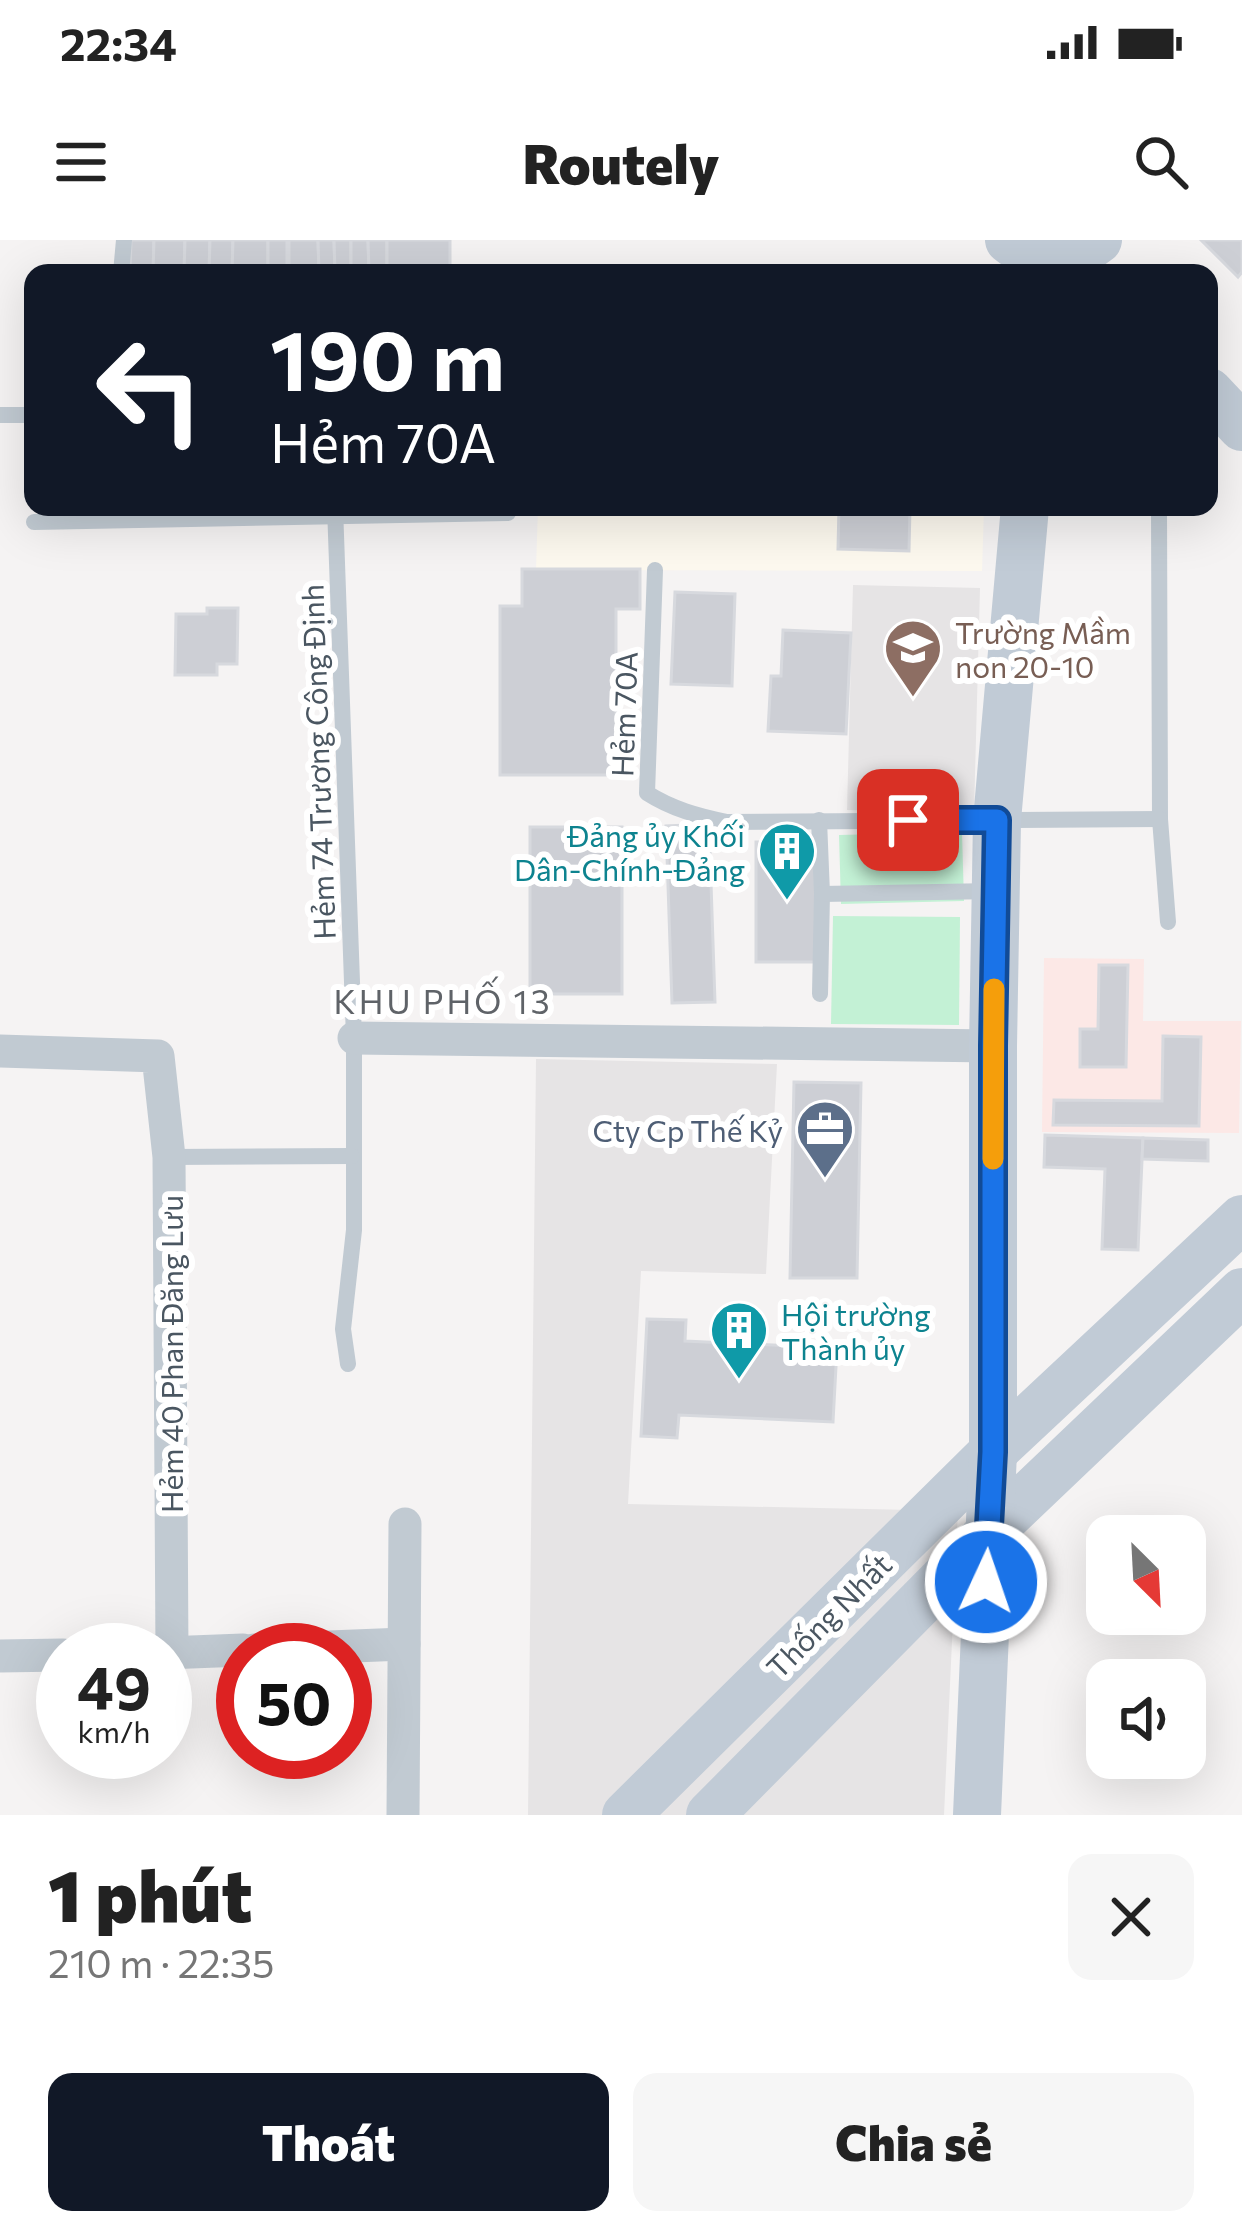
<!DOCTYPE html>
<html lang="vi">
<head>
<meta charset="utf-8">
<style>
  body { margin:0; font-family:Commissioner,sans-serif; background:#f6f6f6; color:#222; height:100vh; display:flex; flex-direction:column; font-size:45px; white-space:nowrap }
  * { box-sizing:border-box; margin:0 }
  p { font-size:39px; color:#767676 }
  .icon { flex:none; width:66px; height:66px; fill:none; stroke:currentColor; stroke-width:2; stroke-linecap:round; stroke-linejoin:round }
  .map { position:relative; height:1575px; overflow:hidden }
  .sheet { display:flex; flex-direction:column; background:#fff; flex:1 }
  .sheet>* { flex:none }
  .hud { position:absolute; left:24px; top:24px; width:1194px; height:252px; border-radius:24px; box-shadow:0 12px 48px #0002; background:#111827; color:#fff; overflow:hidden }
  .needle { width:78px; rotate:156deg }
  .fabs { position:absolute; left:1086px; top:1275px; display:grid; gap:24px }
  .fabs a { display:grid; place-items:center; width:120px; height:120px; border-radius:24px; background:#fff; box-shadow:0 12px 48px #0002; font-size:60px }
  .speed { position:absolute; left:36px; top:1383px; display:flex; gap:24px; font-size:60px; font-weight:700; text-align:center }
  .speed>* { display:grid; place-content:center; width:156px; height:156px; border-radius:50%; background:#fff; box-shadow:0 12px 48px #0002; line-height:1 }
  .speed small { font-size:30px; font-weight:400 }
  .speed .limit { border:18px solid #d22; background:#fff; color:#111 }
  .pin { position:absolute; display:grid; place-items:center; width:102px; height:102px; color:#fff; margin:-51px; border-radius:24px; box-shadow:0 6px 18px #0006 }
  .me { position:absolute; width:132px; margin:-66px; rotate:3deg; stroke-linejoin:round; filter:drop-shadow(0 0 9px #0008) }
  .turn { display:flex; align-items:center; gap:42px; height:252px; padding:0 48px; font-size:54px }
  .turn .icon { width:156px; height:156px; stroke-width:2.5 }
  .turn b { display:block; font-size:84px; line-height:102px }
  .round { display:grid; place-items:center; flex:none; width:126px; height:126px; border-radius:24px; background:#f6f6f6 }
  .head { display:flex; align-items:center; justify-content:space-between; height:204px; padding:0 48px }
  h1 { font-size:72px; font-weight:800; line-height:90px }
  .cta { display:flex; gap:24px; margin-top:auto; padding:24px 48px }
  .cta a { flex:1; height:138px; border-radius:24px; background:#111827; color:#fff; font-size:48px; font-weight:800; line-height:138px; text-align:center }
  .cta a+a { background:#f6f6f6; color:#222 }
  .status { display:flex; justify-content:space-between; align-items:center; height:84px; padding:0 60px; background:#fff; direction:ltr }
  .status svg { height:33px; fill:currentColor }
  header { display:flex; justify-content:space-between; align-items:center; height:156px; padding:0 48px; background:#fff; font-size:54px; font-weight:800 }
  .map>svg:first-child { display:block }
</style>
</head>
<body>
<div class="status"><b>22:34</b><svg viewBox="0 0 49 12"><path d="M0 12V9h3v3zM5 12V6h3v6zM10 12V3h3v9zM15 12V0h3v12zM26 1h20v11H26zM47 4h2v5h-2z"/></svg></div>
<header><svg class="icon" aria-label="menu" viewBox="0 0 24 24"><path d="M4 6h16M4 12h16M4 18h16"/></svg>Routely<svg class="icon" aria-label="search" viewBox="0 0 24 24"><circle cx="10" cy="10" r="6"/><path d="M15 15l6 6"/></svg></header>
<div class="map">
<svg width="1242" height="1575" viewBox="0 0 1242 1575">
  <rect width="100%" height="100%" fill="#f5f3f3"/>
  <!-- commercial -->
  <path fill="#fdf9ef" d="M538,267h446l-2,64 -446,-1z"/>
  <!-- education -->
  <g fill="#e6e4e5">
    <path d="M853,345l127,3 -6,225 -127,-3z"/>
    <path d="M536,819l241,5 -11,210 -125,-3 -13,233 330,7 -14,304h-416z"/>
  </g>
  <!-- medical -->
  <path fill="#fce8e6" d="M1044,718l100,1 -1,62h98l-2,112 -197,-1z"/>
  <!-- green -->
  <g fill="#c3f1d5">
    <path d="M962,592l2,69 -123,3 -2,-69z"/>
    <path d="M833,676l127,1 -1,108 -128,-1z"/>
  </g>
  <!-- building -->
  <g fill="#cdcfd5" stroke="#d7d9de" stroke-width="3">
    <path d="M131,0h23l-1,33h-23z"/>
    <path d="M154,0h31l-1,33h-31z"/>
    <path d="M185,0h25l-1,33h-25z"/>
    <path d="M210,0h23l-1,33h-23z"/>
    <path d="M233,0h35v33h-36z"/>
    <rect x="268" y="0" width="19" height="33"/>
    <path d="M289,0h29l1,33h-30z"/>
    <path d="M318,0h16l1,33h-16z"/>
    <path d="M334,0h17v33h-16z"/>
    <path d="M351,0h17l1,33h-18z"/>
    <path d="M368,0h19v33h-18z"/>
    <rect x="387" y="0" width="63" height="33"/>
    <path d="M1201,0h41v32l-4,5z"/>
    <path d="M839,267h71l-1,44 -71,-2z"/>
    <path d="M522,329h118v40h-24v166h-116v-169h22z"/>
    <path d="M675,352l60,2 -3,92 -61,-2z"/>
    <path d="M207,368h31l-1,56h-20v11h-42l1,-61h31z"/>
    <path d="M783,390l68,3 -5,101 -78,-3 3,-55h10z"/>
    <path d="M709,584l6,178 -43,1 -6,-177z"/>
    <rect x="530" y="587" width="92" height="167"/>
    <rect x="756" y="602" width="62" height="120"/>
    <path d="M1099,725h29l-2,102h-46v-38h18z"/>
    <path d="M1163,796l38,1 -2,89 -146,-1 1,-25 108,1z"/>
    <path d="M794,842l67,1 -4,195h-67z"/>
    <path d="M1045,895l98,3 -5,112 -36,-1 3,-80 -61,-2z"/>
    <path d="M1143,898l65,2v21l-66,-2z"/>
    <path d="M647,1079l39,1 -1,21 152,7 -4,74 -154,-7 -2,23 -36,-2z"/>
  </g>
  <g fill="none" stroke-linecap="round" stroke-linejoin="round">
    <!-- lane -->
    <g stroke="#c1cad2" stroke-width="16">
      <path d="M121,33l3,-33"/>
      <path d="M0,175h33"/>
      <path d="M335,267l19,531v192l-11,99 5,35"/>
      <path d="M1159,267l1,312 8,103"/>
      <path d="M34,282l474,-9"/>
      <path d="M655,330l-8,223c25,16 51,23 80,29l433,-3"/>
      <path d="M819,580l3,74 -2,100"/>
      <path d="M822,654l172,-3"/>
      <path d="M169,917l183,-1"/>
    </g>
    <!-- street -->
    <g stroke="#c1cad2" stroke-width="33">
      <path d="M354,798l639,8"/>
      <path d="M0,811l158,5 11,101 3,496"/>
      <path d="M254,1410l150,-6"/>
      <path d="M165,1413l78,-3"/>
      <path d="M0,1416l63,-1"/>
      <path d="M403,1575l2,-291"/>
    </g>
    <!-- secondary -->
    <g stroke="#c1cbd6" stroke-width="48">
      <path d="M1009,0c28,23 61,22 89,0"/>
      <path d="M1209,152l33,35"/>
      <path d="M626,1575l367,-363 249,-233"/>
      <path d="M710,1575l277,-280 255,-243"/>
      <path d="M977,1575l16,-363v-406l4,-226 28,-313"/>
    </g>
  </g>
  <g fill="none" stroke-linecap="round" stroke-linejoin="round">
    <defs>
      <path id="route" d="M908,580h89l-4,226v406l-7,130"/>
    </defs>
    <!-- route casing -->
    <use href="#route" stroke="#114b97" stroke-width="30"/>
    <!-- route -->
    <use href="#route" stroke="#1a73e8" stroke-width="21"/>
    <!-- slow -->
    <path stroke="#f59e0b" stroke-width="21" d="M993,919l1,-170"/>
  </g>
  <!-- icons -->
  <defs>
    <symbol id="school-pin" viewBox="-11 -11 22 30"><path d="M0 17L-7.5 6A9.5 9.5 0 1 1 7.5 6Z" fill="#8d6e63" stroke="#fff"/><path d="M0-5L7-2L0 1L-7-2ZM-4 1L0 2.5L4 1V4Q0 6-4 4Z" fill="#fff"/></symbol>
    <symbol id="building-pin" viewBox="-11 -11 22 30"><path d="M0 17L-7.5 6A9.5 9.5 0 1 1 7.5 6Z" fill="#0f9aa8" stroke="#fff"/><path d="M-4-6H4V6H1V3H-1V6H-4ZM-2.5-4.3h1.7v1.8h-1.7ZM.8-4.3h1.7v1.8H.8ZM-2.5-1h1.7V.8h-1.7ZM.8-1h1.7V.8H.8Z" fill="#fff"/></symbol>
    <symbol id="office-pin" viewBox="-11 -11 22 30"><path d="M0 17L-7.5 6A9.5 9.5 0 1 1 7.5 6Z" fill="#5c6f8a" stroke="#fff"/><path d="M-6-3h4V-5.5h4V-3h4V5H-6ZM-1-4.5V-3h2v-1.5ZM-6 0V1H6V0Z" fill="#fff"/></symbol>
  </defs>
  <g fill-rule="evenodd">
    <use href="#school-pin" x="880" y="375" width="66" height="90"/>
    <use href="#building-pin" x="754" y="578" width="66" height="90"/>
    <use href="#office-pin" x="792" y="856" width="66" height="90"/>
    <use href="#building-pin" x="706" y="1057" width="66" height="90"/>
  </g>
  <g text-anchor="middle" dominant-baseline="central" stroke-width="12" stroke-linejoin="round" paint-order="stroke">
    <!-- education labels -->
    <g font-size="30" fill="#785e54" stroke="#fff" text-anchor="start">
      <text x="955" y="391">Trường Mầm<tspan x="955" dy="34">non 20-10</tspan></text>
    </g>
    <!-- street labels -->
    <g font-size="30" fill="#4a5661" stroke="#fff">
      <text transform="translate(623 474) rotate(-88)">Hẻm 70A</text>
      <text transform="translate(317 522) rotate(-92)">Hẻm 74 Trương Công Định</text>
      <text transform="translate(170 1114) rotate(-90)">Hẻm 40 Phan Đăng Lưu</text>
      <text transform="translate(828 1375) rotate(-45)">Thống Nhất</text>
    </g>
    <!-- culture labels -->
    <g font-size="30" fill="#0d838f" stroke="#fff" text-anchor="end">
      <text x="745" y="594">Đảng ủy Khối<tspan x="745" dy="34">Dân-Chính-Đảng</tspan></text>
      <text x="781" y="1073" text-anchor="start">Hội trường<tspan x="781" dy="34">Thành ủy</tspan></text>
    </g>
    <!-- service labels -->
    <g font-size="30" fill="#4e5e75" stroke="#fff" text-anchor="end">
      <text x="783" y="889">Cty Cp Thế Kỷ</text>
    </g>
    <!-- neighbourhood labels -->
    <g font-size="33" letter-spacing="3" fill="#5f6368" stroke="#fff">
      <text x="443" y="760">KHU PHỐ 13</text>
    </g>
  </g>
</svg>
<div class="fabs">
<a><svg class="needle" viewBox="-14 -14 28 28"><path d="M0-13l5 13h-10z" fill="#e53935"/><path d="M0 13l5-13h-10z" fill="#767676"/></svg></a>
<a><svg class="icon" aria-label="sound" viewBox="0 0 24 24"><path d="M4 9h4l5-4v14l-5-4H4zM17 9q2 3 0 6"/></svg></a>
</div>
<div class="speed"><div>49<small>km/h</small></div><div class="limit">50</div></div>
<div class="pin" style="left:908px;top:580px;background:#d93025"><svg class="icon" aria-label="arrive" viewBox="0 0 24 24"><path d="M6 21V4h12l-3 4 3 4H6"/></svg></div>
<svg class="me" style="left:986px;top:1342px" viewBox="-20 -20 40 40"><circle r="17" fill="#1a73e8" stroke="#fff" stroke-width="3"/><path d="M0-11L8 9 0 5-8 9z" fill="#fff"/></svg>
<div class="hud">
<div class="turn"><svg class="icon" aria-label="left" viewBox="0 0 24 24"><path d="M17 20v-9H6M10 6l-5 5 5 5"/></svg><div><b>190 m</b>Hẻm 70A</div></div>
</div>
</div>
<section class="sheet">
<div class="head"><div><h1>1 phút</h1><p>210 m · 22:35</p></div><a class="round"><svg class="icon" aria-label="close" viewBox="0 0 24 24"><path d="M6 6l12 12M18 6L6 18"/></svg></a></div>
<div class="cta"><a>Thoát</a><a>Chia sẻ</a></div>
</section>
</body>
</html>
